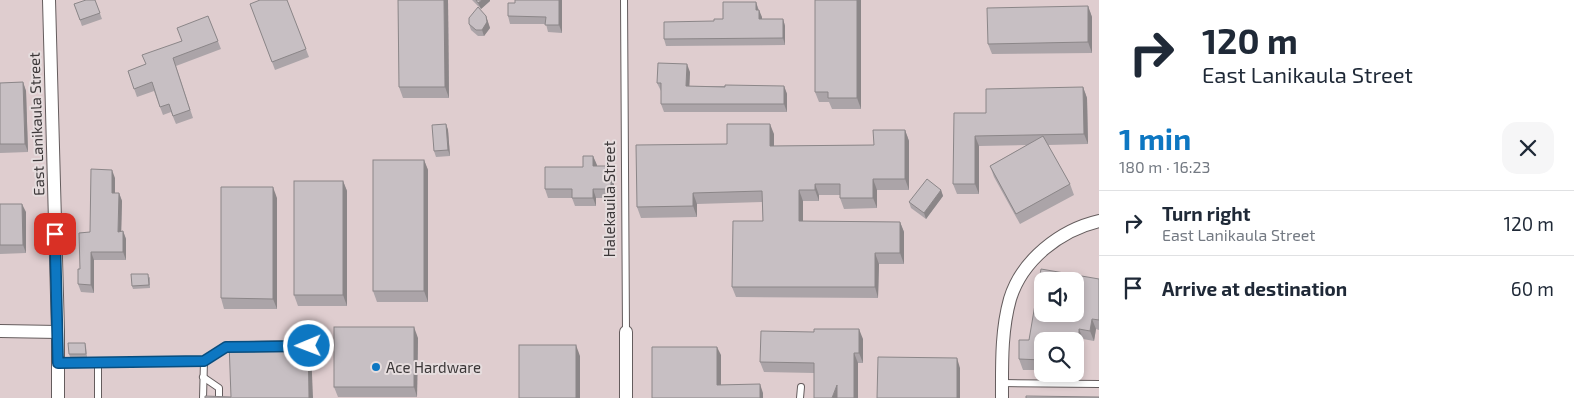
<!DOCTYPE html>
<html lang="en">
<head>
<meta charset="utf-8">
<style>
  body { margin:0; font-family:"Exo 2",sans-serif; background:#f6f6f7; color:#1f2937; height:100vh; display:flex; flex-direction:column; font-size:19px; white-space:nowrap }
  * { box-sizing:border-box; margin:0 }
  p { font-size:16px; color:#747a83 }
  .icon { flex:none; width:28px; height:28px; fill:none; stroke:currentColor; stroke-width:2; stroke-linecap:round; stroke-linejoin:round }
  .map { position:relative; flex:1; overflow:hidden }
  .side { display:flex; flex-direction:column; background:#fff; width:475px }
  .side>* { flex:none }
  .guide { background:#fff; color:#1f2937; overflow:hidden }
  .controls { position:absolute; left:1034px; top:272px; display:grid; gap:10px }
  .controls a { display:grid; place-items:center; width:50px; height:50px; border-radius:10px; background:#fff; box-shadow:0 2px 8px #0003; font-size:25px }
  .pin { position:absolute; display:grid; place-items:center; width:42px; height:42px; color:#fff; margin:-21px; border-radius:10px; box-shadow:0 2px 8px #0006 }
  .me { position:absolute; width:55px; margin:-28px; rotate:269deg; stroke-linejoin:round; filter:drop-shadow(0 0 4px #0008) }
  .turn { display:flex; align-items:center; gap:18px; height:105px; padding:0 20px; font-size:22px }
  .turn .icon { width:65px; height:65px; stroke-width:2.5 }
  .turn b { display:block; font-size:35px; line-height:42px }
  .round { display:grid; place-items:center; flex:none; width:52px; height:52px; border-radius:15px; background:#f6f6f7 }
  .summary { display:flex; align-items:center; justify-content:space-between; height:85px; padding:0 20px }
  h1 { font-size:30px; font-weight:700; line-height:38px; color:#0d77c2 }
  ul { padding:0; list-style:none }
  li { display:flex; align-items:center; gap:15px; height:65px; padding:0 20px; border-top:1px solid #e0e1e3 }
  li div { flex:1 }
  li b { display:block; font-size:19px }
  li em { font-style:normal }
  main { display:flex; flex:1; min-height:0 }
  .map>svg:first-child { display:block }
</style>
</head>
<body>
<main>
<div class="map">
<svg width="1099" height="398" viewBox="0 0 1099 398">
  <rect width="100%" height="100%" fill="#e6ddde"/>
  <!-- built -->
  <path fill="#dfcdcf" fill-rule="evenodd" d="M0,0h1099v398h-1099zM1042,281h33v33h-33zM1042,341h33v33h-33z"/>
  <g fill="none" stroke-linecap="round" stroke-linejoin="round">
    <defs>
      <g id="lane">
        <path d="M624,0l2,332"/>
        <path d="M204,361l22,-14h10"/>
        <path d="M58,363l146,-2 -1,37"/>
        <path d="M203,377l16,11v10"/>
        <path d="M1002,383l97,1"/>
        <path d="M98,398v-36"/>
        <path d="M800,398l1,-11"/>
      </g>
      <g id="street">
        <path d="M49,0l9,332v66"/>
        <path d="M0,331l58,1"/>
        <path d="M626,332v66"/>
        <path d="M1002,398c0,-33 -1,-67 8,-99 12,-39 50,-69 89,-78"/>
      </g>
    </defs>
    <!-- lane casing -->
    <use href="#lane" stroke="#645c5d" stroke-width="8"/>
    <!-- street casing -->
    <use href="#street" stroke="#645c5d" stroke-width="14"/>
    <!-- lane -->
    <use href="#lane" stroke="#fff" stroke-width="6"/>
    <!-- street -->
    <use href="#street" stroke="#fff" stroke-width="12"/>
  </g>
  <!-- wall -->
  <g fill="#aba4a8">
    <path d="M95,0l7,19 -20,7 -8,-22z"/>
    <path d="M287,0l22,57 -34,13 -25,-66z"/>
    <path d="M398,0h50l1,98h-46l-4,-11z"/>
    <path d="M472,0h18v1l-9,8z"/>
    <path d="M562,0v33l-14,-1 -2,-8h-36l-2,-8 7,-13z"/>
    <path d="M815,0h46v109h-29l-3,-7h-10l-4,-10z"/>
    <path d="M756,2l6,17h21l2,7v19l-119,1 -2,-7 59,-20z"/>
    <path d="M1088,6l4,11v36l-100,1 -4,-10z"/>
    <path d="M208,16l13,33 -45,17 17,52 -17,6 -5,-12 -8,3 -9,-24 -17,6 -9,-26 18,-7 35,-23z"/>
    <path d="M486,16l4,12 -6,8h-6l-7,-6 -2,-6z"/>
    <path d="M690,72l-1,14h95l3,8v18h-123l-3,-8v-13l-4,-8z"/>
    <path d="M23,82l3,9 2,61 -28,1v-70z"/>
    <path d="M1083,87l4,11 1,46 -40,1 22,39 4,11 -54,29 -26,-47 -4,-11 37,-21 -48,1v48h-22l-4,-10 33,-71z"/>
    <path d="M446,124l2,6 2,26 -14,1 -2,-6z"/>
    <path d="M905,130l4,11v49h-32v18l-33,1 -4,-11v-3h-21v6h-16v20l97,1 4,10v32h-25l-1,34 -142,-1 -4,-10 31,-66 -1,-19 -65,2v13l-56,1 -4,-11 90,-63 47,-10v12l100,-1z"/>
    <path d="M593,156l4,10h14l3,8v24h-18v8h-21l-3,-8h-24l-3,-9 38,-22z"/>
    <path d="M424,160l4,10v132h-51l-4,-11z"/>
    <path d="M115,178v15h4l3,8 -1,30h2l3,8v21h-32v33l-13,-1 -3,-8 2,-15 10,-37z"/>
    <path d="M343,181l4,10v115h-49l-4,-11z"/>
    <path d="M941,190l2,6 -17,23 -15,-11 -2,-6z"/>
    <path d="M277,198v111h-53l-3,-11z"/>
    <path d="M0,204l26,8v41l-26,1z"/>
    <path d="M150,277v11l-17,1 -1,-3z"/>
    <path d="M1099,279v51l-3,-1 -2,12 -11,-2v14h-8v-12h-33v29h-19l-4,-11 10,-19z"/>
    <path d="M814,332l49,7v24h-5l-44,10 -50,-1 -4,-10z"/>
    <path d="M418,338l-1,59h-79l-4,-10z"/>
    <path d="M85,343l1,3 1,11h-17l-1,-3z"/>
  </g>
  <!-- shaded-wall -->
  <g fill="#8b8688">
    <path d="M444,0h4l1,98 -4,-11z"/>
    <path d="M482,0h8v1l-9,8 -3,-6z"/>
    <path d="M559,0h3v33l-3,-8z"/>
    <path d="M857,0h4v109l-4,-11z"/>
    <path d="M756,2l2,7v8l-2,-7z"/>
    <path d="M1088,6l4,11v36l-4,-11z"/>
    <path d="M759,10l3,7v9l-3,-7z"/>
    <path d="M486,16l4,12 -6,8 -2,-6z"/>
    <path d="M783,19l2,7v19l-2,-7z"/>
    <path d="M687,64l3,8 -1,22 -3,-8z"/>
    <path d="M23,82l3,9 2,61 -3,-8z"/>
    <path d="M784,86l3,8v18l-3,-8z"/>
    <path d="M1083,87l4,11 1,46 -4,-10z"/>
    <path d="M446,124l2,6 2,26 -2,-6z"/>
    <path d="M770,124l4,10v23l-4,-11z"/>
    <path d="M905,130l4,11v49l-4,-11z"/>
    <path d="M975,136l4,10v48l-4,-10z"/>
    <path d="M593,156l4,9v9l-4,-8z"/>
    <path d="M424,160l4,10v132l-4,-11z"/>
    <path d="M611,166l3,8v24l-3,-9z"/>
    <path d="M112,170l3,8v23l-3,-8z"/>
    <path d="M873,179l4,11v18l-4,-10z"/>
    <path d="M343,181l4,10v115l-4,-11z"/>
    <path d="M815,184l4,11v6l-4,-11z"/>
    <path d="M273,187l4,11v111l-4,-10z"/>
    <path d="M593,189l3,9v8l-3,-8z"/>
    <path d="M799,190l4,11v31l-4,-11z"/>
    <path d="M941,190l2,6 -17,23 -2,-6z"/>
    <path d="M119,193l3,8 -1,39 -3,-8z"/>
    <path d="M693,193l4,11v13l-4,-11z"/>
    <path d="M22,204l4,8v41l-3,-8z"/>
    <path d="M900,222l4,10v32l-4,-11z"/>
    <path d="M123,231l3,8v21l-3,-8z"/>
    <path d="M91,252l3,8v33l-3,-8z"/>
    <path d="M875,253l4,11 -1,34 -3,-11z"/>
    <path d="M1092,319l4,10 -2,12 -4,-10z"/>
    <path d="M414,327l4,11 -1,59 -3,-10z"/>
    <path d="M859,329l4,10v24l-4,-10z"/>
    <path d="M1079,329l4,10v14l-4,-10z"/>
    <path d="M308,340l3,10 2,48h-4z"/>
    <path d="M576,345l4,11v42h-4z"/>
    <path d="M717,347l4,8v38l-4,-8z"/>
    <path d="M854,353l4,10v35h-4z"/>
    <path d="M957,358l3,10v30h-3z"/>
    <path d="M760,384l3,9v5h-3z"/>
    <path d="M837,385l3,13h-8z"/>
  </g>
  <!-- building -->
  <g fill="#c7bfc3" stroke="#8b8688" fill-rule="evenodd">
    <path d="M86,0h9l5,13 -20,7 -6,-16z"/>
    <path d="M260,0h27l19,49 -34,13 -22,-58z"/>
    <path d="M398,0h46l1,87h-46z"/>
    <path d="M476,0h6l-4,3z"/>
    <path d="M515,0h44v25h-14l1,-8 -38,-1v-13h7z"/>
    <path d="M815,0h42v98h-29v-6h-13z"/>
    <path d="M723,2h33v8h3v9h24v19l-119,1v-17l50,-1v-2h9z"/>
    <path d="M1088,6v36l-100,2 -1,-36z"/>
    <path d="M478,7l8,9 1,6 -5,8h-6l-7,-6v-6z"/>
    <path d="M208,16l10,25 -45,17 17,52 -17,6 -4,-12 -9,3 -8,-25 -18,7 -6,-18 18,-7 -4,-9 40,-14 -5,-13z"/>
    <path d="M658,63l29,1 -1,22 39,1v-2l59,1v18h-123v-21h-4z"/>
    <path d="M23,82l2,62h-25v-61z"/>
    <path d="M1083,87l1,47 -109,2v48h-22l1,-71h32v-24z"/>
    <path d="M446,124l2,26 -14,1 -2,-26z"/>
    <path d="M727,124h43v22l104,-1 -1,-15h32v49h-32v19h-33v-14h-25v6h-16v31l101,1v31h-25v34h-143l1,-66h30l-1,-30 -69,2v13l-56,1 -1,-62 91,-1z"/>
    <path d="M1043,136l27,48 -54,30 -26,-48z"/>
    <path d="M583,156h10v10h18v23h-18v9h-21v-9h-27v-22h38z"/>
    <rect x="373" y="160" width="51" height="131"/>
    <path d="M91,169l21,1v23h7l-1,39 5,-1v21h-32v33l-13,-1v-15h2l-1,-36 11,-1z"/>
    <path d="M927,179l14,11 -17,23 -15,-11z"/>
    <rect x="294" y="181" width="49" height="114"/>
    <path d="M221,187h52v112l-52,-1z"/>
    <path d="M0,204h22l1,41h-23z"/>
    <path d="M1041,269l58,10v41l-7,-1 -2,12 -11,-2v14h-4v-2h-33v19l-23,-1v-19h10zM1042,281h33v33h-33z"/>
    <path d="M131,274h17l1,11 -17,1z"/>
    <rect x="334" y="327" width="80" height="60"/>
    <path d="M814,329h45v24h-5v45h-17v-13l-5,13h-18v-35l-54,-1 1,-31 53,1z"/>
    <path d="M308,340l1,58h-104v-2l26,1 -2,-55z"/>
    <path d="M68,343h17l1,11h-17z"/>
    <rect x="519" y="345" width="57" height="53"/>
    <path d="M652,347h65v38l43,-1v14h-108z"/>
    <path d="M878,357l79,1v40h-80z"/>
    <path d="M1026,396l73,1v1h-73z"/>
  </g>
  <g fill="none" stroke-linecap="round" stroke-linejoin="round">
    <defs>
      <path id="route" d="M55,234l3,129 146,-2 22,-14 83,-1"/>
    </defs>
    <!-- route casing -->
    <use href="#route" stroke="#084d7e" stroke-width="12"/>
    <!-- route -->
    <use href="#route" stroke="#0d77c2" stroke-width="9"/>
  </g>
  <!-- markers -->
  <circle fill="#0d77c2" stroke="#e6ddde" stroke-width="2" cx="376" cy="367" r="5"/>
  <g text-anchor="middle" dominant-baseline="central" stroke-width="4" stroke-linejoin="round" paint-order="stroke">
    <!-- street labels -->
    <g font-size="15" fill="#3b3738" stroke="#e6ddde">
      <text transform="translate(36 124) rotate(-92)">East Lanikaula Street</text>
      <text transform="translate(609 199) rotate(-90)">Halekauila Street</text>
    </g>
    <!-- poi labels -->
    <g font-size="15" fill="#3b3738" stroke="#e6ddde" text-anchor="start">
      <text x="386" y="367">Ace Hardware</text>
    </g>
  </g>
</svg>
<div class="controls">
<a><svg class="icon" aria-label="sound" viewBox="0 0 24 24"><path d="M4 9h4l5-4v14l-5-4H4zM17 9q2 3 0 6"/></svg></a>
<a><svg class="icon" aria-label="search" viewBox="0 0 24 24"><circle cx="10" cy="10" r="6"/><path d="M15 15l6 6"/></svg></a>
</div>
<div class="pin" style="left:55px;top:234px;background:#d93025"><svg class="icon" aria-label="arrive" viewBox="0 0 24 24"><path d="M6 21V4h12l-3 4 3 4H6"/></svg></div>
<svg class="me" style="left:309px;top:346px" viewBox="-20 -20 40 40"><circle r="17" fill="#0d77c2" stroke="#fff" stroke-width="3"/><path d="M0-11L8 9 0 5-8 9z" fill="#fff"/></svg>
</div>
<section class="side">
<div class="guide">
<div class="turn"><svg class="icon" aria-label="right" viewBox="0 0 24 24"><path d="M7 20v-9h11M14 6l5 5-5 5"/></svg><div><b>120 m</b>East Lanikaula Street</div></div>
</div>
<div class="summary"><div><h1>1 min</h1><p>180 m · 16:23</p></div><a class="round"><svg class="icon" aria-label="close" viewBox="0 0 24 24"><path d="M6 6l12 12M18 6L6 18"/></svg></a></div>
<ul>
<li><svg class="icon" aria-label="right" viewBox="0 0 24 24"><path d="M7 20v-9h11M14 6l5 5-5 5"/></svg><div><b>Turn right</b><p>East Lanikaula Street</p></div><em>120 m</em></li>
<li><svg class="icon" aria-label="arrive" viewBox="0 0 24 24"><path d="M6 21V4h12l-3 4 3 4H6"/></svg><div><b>Arrive at destination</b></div><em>60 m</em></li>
</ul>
</section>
</main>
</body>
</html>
